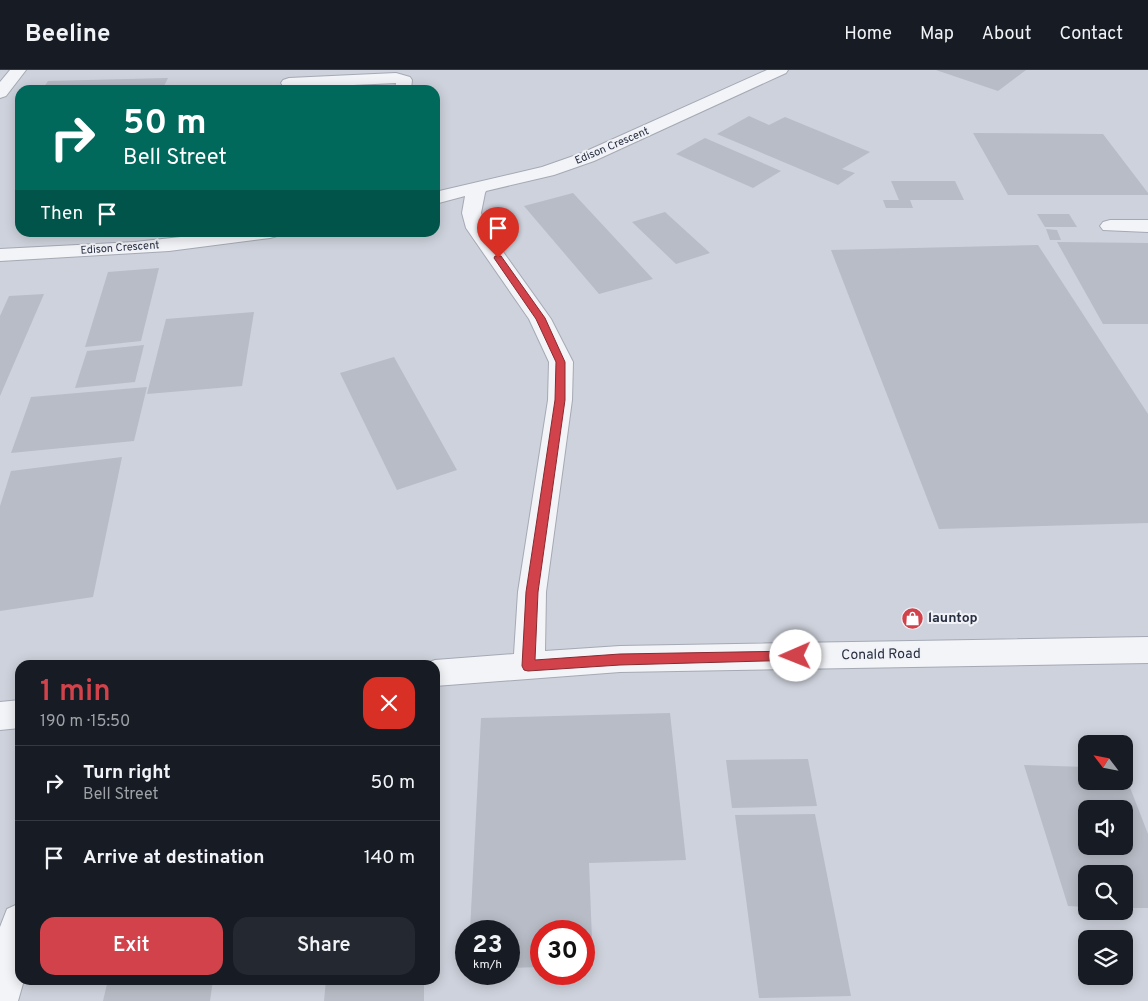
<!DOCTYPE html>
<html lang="en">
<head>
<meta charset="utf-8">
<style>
  body { margin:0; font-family:Overpass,sans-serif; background:#242831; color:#f1f3f6; height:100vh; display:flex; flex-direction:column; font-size:19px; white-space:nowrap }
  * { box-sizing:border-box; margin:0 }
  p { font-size:16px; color:#9ea1a6 }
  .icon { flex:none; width:28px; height:28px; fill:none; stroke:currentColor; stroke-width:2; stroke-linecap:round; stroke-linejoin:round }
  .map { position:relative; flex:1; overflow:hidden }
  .details { position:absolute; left:15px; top:590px; width:425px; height:325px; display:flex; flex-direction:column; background:#171b24; border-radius:15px; box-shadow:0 2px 12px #0003 }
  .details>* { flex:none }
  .hud { position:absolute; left:15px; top:15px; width:425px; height:152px; border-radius:15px; box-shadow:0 2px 12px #0003; background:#00695c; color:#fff; overflow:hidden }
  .needle { width:32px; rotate:302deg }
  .fabs { position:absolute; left:1078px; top:665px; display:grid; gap:10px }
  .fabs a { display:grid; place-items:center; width:55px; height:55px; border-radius:10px; background:#171b24; box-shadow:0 2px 12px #0003; font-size:25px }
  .speed { position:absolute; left:455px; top:850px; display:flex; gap:10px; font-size:25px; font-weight:700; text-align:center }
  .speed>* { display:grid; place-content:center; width:65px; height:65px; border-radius:50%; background:#171b24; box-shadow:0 2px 12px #0003; line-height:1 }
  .speed small { font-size:12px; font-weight:400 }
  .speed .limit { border:8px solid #d22; background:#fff; color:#111 }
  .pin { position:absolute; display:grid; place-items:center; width:42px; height:42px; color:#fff; margin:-51px -21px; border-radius:50% 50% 50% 0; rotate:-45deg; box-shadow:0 0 5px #0007 }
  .pin .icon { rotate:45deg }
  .me { position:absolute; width:55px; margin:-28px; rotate:269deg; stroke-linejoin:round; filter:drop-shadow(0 0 4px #0008) }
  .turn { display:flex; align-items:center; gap:18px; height:105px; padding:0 25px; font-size:22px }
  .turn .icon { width:65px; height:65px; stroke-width:2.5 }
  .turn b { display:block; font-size:35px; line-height:42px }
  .then { display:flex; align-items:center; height:48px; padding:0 25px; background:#0003; gap:10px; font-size:19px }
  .round { display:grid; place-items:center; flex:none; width:52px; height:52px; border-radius:15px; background:#242831 }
  .summary { display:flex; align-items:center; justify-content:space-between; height:85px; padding:0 25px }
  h1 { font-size:30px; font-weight:600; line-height:38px; color:#d1424b }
  .cta { display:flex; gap:10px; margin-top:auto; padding:10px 25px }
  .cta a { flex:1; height:58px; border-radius:15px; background:#d1424b; color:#fff; font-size:20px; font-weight:600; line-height:58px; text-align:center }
  .cta a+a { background:#242831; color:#f1f3f6 }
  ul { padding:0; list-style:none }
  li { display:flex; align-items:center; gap:15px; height:75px; padding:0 25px; border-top:1px solid #363941 }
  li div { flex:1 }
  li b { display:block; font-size:19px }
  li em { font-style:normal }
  header { display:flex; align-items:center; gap:30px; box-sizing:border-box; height:70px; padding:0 25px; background:#171b24; border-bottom:1px solid #363941 }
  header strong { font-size:24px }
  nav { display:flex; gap:28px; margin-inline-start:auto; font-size:18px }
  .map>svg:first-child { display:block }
</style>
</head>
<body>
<header>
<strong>Beeline</strong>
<nav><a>Home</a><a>Map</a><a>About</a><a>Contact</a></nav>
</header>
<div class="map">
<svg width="1148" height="931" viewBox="0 0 1148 931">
  <rect width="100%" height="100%" fill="#e0e3ea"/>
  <!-- built -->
  <path fill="#ced2dc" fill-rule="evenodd" d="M0,0h1148v931h-1148zM20,20h415v142h-415zM20,595h415v315h-415zM1086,674h38v37h-38zM1086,739h38v37h-38zM1086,804h38v37h-38zM466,861h43v43h-43zM541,861h43v43h-43zM1086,869h38v37h-38z"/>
  <!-- building -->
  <g fill="#b7bcc6" fill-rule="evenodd">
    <path d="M936,0h90l-28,21z"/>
    <path d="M168,8l-6,12h-120l6,-9z"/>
    <path d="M749,46l20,9 16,-8 85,35 -28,17 13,4 -17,12 -121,-51z"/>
    <path d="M973,63l130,1 45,59v2h-140z"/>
    <path d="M705,68l76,33 -28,17 -77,-34z"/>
    <path d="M891,111h64l9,19h-54l3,8h-27l-3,-8h16z"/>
    <path d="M573,123l80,86 -54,15 -75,-88z"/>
    <path d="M665,142l45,41 -34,11 -44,-42z"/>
    <path d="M1037,144h32l8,13h-32z"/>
    <path d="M1046,159l11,1 4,10h-11z"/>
    <path d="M1057,172l91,1v81h-45z"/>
    <path d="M1038,175l110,169v109l-209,6 -108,-279z"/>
    <path d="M159,198l-18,73 -56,6 23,-75z"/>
    <path d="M44,224l-44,102v-80l9,-20z"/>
    <path d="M254,242l-12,74 -95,8 19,-75z"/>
    <path d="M144,275l-9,37 -60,6 12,-37z"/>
    <path d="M394,287l63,113 -60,20 -57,-117z"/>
    <path d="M147,317l-13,54 -123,12 20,-56z"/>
    <path d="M122,387l-29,140 -93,14v-105l11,-35z"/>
    <path d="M670,643l16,147 -97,3 4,103h-9v-35h-43v36l-32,1v-37h-39l11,-213z"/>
    <path d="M808,689l9,47 -85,2 -6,-48z"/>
    <path d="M1024,695l62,2v14h38v-9l24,62v74h-24v-34h-38v33l-18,-1zM1086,739h38v37h-38z"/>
    <path d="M815,744l36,182 -92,2 -24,-183z"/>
    <path d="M108,910h105l-3,21h-107z"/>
    <path d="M326,910h98v21h-100z"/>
  </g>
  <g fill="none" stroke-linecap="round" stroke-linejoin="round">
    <defs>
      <g id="minor">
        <path d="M10,0h16l-20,26 -6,2v-16z"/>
        <path d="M767,0h21l-2,3 -192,88 -40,14 -68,16 -1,2 -4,20 5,15 65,91 22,43 -1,38 -26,192 -1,59 75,-5 528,-9v26l-528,9 -185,14v-21h-12l1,-1 11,-4 79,-6 4,-62 30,-192 1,-38 -20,-43 -63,-91 -4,-15 3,-17 -30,8v-12l107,-25 40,-14z"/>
        <path d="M396,3l14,4 2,3 -1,10h-16l1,-7 -107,5 -6,-2 -2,-3 2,-3 6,-2z"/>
        <path d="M1110,150h38v12l-45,-2 -3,-4 3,-4z"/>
        <path d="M226,162h54l-3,4 -7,2 -101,13 -169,10v-12l135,-7z"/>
        <path d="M20,630v28l-20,2v-28z"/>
        <path d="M20,833v77h4l-6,21h-18v-74l7,-18z"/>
      </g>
    </defs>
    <!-- minor casing -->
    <use href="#minor" stroke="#a5a9b4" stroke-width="2"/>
    <!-- minor -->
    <use href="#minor" fill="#f3f4f8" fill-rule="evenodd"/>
  </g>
  <!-- route -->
  <path fill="#d1424b" stroke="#882b31" d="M495,186h6l44,62 20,44v38l-27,192 -3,68 85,-6 176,-3 4,1 2,4 -2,4 -180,5 -92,6 -4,-1 -2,-4 4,-74 29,-192 1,-38 -20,-43 -42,-61z"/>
  <!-- icons -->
  <defs>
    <symbol id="shop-disc" viewBox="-11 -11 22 22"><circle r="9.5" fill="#d1424b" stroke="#f0f2f7"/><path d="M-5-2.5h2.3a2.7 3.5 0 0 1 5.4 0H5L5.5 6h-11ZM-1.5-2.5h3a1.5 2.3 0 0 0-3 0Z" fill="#fff"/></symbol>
  </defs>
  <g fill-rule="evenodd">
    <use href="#shop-disc" x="900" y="536" width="25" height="25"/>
  </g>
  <g text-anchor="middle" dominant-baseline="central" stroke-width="4" stroke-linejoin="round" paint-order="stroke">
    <!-- far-street labels -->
    <g font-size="11" fill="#282f41" stroke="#f0f2f7">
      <text transform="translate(612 76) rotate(-23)">Edison Crescent</text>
      <text transform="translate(120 178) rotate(-4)">Edison Crescent</text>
    </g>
    <!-- poi labels -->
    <g font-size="14" font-weight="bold" fill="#282f41" stroke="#f0f2f7" text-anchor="start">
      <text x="928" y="548">launtop</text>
    </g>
    <!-- street labels -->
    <g font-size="14" fill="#282f41" stroke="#f0f2f7">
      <text transform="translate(881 585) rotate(-1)">Conald Road</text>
    </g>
  </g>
</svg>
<div class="fabs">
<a><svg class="needle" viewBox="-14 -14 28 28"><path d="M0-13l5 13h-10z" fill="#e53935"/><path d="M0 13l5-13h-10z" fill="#9ea1a6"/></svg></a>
<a><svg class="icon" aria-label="sound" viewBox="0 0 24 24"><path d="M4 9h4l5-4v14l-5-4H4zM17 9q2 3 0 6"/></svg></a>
<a><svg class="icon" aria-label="search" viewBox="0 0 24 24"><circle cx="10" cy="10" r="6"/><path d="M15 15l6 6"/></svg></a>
<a><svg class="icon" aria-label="layers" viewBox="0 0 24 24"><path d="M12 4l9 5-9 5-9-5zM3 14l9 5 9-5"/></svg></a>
</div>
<div class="speed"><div>23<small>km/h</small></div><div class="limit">30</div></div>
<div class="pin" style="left:498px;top:188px;background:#d93025"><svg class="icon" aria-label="arrive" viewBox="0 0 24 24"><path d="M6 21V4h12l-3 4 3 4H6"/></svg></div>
<svg class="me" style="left:796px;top:586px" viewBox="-20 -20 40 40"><circle r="19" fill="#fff"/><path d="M0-13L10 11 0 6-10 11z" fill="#d1424b"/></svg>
<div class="hud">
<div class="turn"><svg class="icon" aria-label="right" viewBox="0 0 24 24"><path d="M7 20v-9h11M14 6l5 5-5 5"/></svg><div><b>50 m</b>Bell Street</div></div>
<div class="then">Then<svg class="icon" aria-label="arrive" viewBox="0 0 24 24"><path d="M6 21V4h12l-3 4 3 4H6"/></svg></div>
</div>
<section class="details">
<div class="summary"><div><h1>1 min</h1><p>190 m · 15:50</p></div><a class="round" style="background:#d93025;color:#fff"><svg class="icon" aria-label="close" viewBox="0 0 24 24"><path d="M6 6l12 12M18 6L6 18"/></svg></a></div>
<ul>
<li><svg class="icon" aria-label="right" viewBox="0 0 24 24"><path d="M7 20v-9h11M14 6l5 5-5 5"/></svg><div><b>Turn right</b><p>Bell Street</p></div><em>50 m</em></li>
<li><svg class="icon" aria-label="arrive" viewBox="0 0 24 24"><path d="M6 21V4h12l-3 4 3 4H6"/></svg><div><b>Arrive at destination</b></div><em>140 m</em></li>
</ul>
<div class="cta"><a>Exit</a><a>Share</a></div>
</section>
</div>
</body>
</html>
